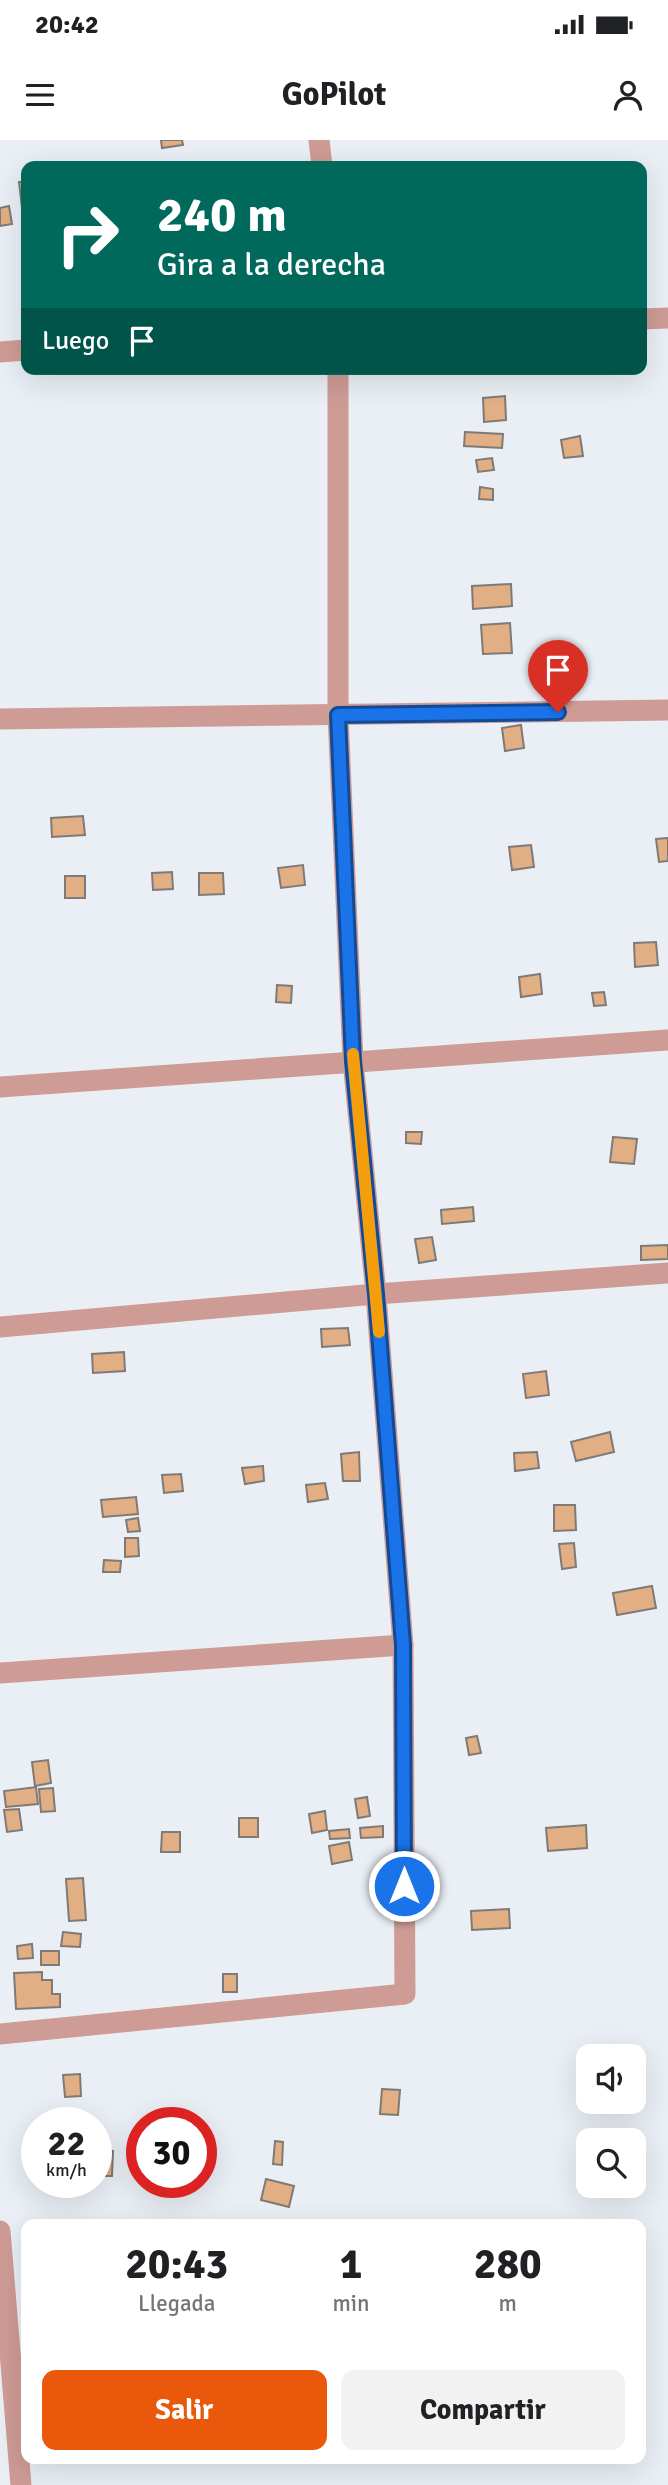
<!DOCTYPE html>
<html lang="es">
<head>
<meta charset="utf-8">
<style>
  body { margin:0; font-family:Signika,sans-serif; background:#f2f2f2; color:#202124; height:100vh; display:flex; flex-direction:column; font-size:26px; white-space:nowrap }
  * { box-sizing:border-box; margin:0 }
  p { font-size:23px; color:#757577 }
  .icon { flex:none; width:38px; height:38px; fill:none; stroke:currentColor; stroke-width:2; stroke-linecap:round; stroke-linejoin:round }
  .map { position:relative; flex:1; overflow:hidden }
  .drawer { position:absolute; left:21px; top:2079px; width:625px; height:245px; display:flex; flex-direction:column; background:#fff; border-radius:14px; box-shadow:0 7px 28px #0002 }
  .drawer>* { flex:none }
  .top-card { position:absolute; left:21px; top:21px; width:626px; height:214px; border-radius:14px; box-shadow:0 7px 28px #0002; background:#00695c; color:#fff; overflow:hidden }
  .controls { position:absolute; left:576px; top:1904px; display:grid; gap:14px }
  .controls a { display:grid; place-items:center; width:70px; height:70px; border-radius:14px; background:#fff; box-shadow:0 7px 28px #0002; font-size:35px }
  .speed { position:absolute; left:21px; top:1967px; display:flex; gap:14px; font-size:35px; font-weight:700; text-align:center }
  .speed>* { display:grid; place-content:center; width:91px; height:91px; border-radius:50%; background:#fff; box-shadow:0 7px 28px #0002; line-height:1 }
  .speed small { font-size:18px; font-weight:400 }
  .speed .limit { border:10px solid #d22; background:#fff; color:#111 }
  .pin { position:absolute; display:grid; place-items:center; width:60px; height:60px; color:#fff; margin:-72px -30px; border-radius:50% 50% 50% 0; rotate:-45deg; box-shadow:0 0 7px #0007 }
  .pin .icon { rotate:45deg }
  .me { position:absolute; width:77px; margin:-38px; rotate:0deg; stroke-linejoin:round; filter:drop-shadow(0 0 5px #0008) }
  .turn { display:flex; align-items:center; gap:24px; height:147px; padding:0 21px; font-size:32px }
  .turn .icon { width:91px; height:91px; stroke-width:2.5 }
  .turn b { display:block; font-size:49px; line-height:60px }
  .then { display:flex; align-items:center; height:66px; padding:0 21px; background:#0003; gap:14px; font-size:26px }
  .eta { display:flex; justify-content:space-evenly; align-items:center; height:119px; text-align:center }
  .eta b { font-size:42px; font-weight:700; line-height:49px }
  .primary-button { display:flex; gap:14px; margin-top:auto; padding:14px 21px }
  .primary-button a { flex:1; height:80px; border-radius:14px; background:#ea580c; color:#fff; font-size:28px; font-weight:700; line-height:80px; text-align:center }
  .primary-button a+a { background:#f2f2f2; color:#202124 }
  .status { display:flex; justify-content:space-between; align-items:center; height:49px; padding:0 35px; background:#fff; direction:ltr }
  .status svg { height:19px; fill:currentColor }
  header { display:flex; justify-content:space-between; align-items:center; height:91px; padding:0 21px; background:#fff; font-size:32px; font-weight:700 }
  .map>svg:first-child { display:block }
</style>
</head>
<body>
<div class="status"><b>20:42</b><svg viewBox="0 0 49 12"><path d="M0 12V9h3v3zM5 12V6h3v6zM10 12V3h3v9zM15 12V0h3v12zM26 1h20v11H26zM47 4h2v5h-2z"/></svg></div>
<header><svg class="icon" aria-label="menu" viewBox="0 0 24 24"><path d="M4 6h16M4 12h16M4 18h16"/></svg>GoPilot<svg class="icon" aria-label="person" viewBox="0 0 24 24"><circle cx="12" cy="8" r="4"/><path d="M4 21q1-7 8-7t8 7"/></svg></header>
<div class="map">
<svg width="668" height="2345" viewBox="0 0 668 2345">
  <rect width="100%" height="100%" fill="#eaeff6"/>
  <!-- building -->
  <g fill="#e1af83" stroke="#7f7a75" stroke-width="2">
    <path d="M161,0h21l1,5 -21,3z"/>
    <path d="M19,42h7v26h-4z"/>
    <path d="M9,66l3,18 -12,2v-18z"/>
    <path d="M505,256l1,24 -22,2 -1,-24z"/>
    <path d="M465,292l38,2 -1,14 -38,-2z"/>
    <path d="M580,296l3,20 -19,2 -3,-18z"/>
    <path d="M492,318l2,12 -16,2 -2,-12z"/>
    <path d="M480,347l13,2v11l-14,-1z"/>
    <path d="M511,444l1,22 -39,3 -1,-23z"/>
    <path d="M510,483l2,30 -29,1 -2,-29z"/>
    <path d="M521,585l3,23 -19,3 -3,-23z"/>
    <path d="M83,676l2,19 -33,2 -1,-19z"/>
    <path d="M668,698v23l-9,1 -3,-23z"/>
    <path d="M531,705l3,22 -22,3 -3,-23z"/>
    <path d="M303,725l2,20 -24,3 -3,-20z"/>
    <path d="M172,732l1,17 -20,1 -1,-17z"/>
    <path d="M199,733h24l1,21 -25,1z"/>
    <rect x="65" y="736" width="20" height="22"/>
    <path d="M656,802l2,23 -23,2 -1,-24z"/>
    <path d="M540,834l2,20 -21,3 -2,-20z"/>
    <path d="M277,845l15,1 -1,17 -15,-1z"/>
    <path d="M604,852l2,13 -12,1 -2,-13z"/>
    <path d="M406,992h16l-1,12 -15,-1z"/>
    <path d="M613,997l24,2 -3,25 -24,-2z"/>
    <path d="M473,1067l1,14 -32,3 -1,-14z"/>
    <path d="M432,1097l4,23 -17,3 -4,-24z"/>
    <path d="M668,1105v14l-27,1v-14z"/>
    <path d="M348,1188l2,17 -28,2 -1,-18z"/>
    <path d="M124,1212l1,19 -32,2 -1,-19z"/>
    <path d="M546,1231l3,24 -23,3 -3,-24z"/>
    <path d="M610,1292l4,20 -38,9 -5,-19z"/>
    <path d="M359,1312l1,29h-17l-2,-27z"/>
    <path d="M537,1312l2,16 -24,3 -1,-18z"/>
    <path d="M263,1326l1,15 -19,3 -3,-16z"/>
    <path d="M181,1334l2,17 -19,2 -2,-18z"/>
    <path d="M325,1343l3,16 -20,3 -2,-17z"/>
    <path d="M136,1357l2,17 -35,3 -2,-17z"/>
    <path d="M554,1365h21l1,25 -22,1z"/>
    <path d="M138,1378l2,13 -12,1 -2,-12z"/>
    <path d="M125,1398h13l1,18 -14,1z"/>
    <path d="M574,1403l2,24 -14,2 -3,-25z"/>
    <path d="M104,1420l17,1 -1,11h-17z"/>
    <path d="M652,1446l4,22 -39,7 -4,-22z"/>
    <path d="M477,1596l4,17 -12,2 -3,-17z"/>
    <path d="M48,1620l3,23 -16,3 -3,-24z"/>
    <path d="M36,1647l2,17 -32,3 -2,-16z"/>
    <path d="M53,1648l2,23 -14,1 -2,-23z"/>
    <path d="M367,1657l3,19 -12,2 -3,-19z"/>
    <path d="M19,1669l3,21 -15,2 -3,-22z"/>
    <path d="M325,1671l2,19 -15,3 -3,-19z"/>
    <rect x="239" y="1678" width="19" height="19"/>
    <path d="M586,1685l1,23 -39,3 -2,-23z"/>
    <path d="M383,1686v11l-22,1 -1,-10z"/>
    <path d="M349,1689l1,9 -20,1 -1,-8z"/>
    <path d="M162,1692h18v20h-19z"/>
    <path d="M349,1702l3,18 -20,4 -3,-18z"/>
    <path d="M83,1738l3,42 -17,1 -3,-42z"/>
    <path d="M509,1769l1,19 -38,2 -1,-19z"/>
    <path d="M63,1792l18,2 -1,13 -19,-1z"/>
    <path d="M32,1804l1,14 -15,1 -1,-13z"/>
    <rect x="41" y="1811" width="18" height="14"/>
    <path d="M42,1832v8h10v14h8v13l-44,2 -2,-36z"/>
    <rect x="223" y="1834" width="14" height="18"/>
    <path d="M80,1934l1,22 -16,1 -2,-22z"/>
    <path d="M382,1949l18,1 -2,25 -18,-1z"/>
    <path d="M275,2001l8,1 -1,23 -9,-1z"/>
    <path d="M96,2010l17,1 -1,25h-16z"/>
    <path d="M266,2039l28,7 -5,21 -28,-7z"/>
  </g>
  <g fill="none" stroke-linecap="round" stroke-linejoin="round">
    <!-- street -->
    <g stroke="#cf9b95" stroke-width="21">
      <path d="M319,0l3,26"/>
      <path d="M642,179l26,-1"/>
      <path d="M0,212l26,-2"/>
      <path d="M0,579l668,-9"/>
      <path d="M0,947l668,-47"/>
      <path d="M0,1187l376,-33 292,-21"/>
      <path d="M0,1533l403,-28"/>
      <path d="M0,1894l405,-40 -2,-349 -27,-351 -23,-233 -15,-346v-346"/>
      <path d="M0,2091l21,254"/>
    </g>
  </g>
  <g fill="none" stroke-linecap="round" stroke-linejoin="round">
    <defs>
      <path id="route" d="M404,1746l-1,-241 -27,-351 -23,-233 -15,-346 220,-3"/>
    </defs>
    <!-- route casing -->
    <use href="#route" stroke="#114b97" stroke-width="18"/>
    <!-- route -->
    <use href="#route" stroke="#1a73e8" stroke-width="12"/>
    <!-- slow -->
    <path stroke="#f59e0b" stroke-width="12" d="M353,914l26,278"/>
  </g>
</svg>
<div class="controls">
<a><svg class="icon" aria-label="sound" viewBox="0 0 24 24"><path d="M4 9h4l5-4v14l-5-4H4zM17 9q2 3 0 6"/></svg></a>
<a><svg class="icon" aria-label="search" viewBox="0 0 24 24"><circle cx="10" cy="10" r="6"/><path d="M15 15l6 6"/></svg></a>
</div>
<div class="speed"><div>22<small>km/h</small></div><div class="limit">30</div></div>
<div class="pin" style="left:558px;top:572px;background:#d93025"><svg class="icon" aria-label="arrive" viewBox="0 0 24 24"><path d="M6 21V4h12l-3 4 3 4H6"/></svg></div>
<svg class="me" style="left:404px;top:1746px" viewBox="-20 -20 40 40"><circle r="17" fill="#1a73e8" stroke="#fff" stroke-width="3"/><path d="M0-11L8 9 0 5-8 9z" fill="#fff"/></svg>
<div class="top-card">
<div class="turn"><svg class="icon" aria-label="right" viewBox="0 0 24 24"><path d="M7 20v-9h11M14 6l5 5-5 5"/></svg><div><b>240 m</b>Gira a la derecha</div></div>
<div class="then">Luego<svg class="icon" aria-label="arrive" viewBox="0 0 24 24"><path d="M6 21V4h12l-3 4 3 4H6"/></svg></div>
</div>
<section class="drawer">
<div class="eta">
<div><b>20:43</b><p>Llegada</p></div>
<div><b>1</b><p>min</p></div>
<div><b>280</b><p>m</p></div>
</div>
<div class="primary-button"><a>Salir</a><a>Compartir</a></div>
</section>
</div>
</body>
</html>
